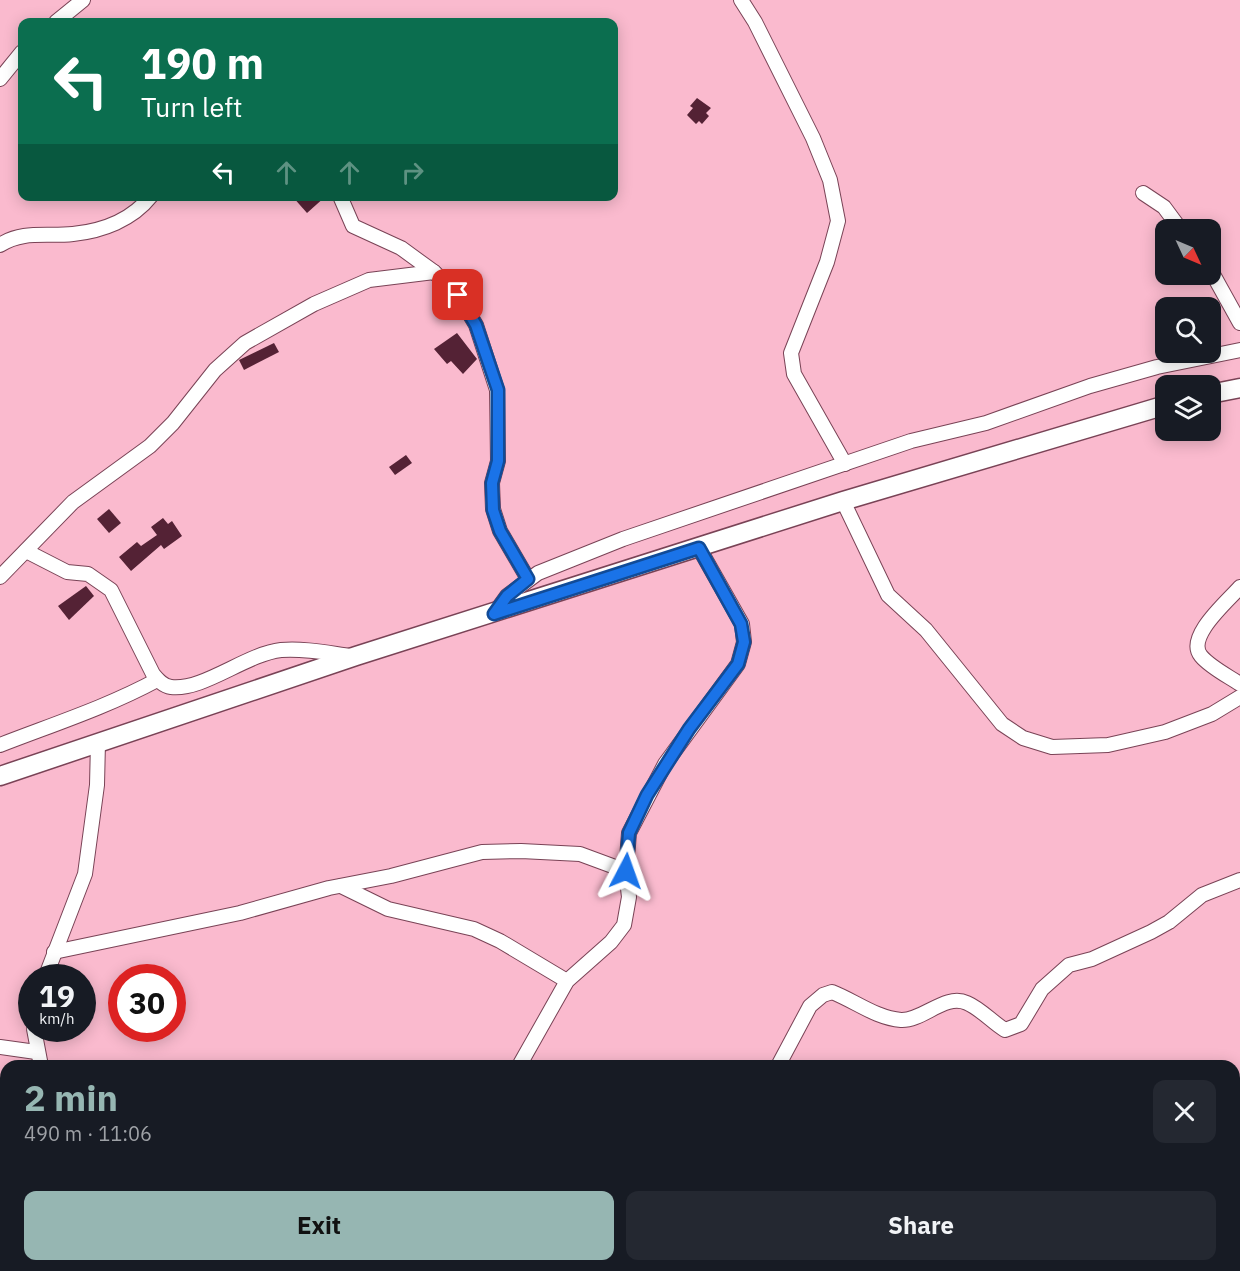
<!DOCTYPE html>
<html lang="en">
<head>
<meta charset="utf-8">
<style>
  body { margin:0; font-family:"IBM Plex Sans",sans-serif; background:#242831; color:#f1f3f6; height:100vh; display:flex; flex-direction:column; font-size:22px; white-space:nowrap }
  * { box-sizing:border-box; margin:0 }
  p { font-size:20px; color:#9ea1a6 }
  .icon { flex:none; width:33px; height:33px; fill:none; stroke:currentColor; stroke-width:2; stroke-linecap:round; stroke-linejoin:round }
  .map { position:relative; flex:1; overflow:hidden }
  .sheet { position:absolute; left:0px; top:1060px; width:1240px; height:212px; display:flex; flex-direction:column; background:#171b24; border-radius:18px 18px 0 0; box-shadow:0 3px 15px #0003 }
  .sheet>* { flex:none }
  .guide { position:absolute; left:18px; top:18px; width:600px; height:183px; border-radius:12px; box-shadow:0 3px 15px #0003; background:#0b6e4f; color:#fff; overflow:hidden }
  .needle { width:39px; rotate:134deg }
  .buttons { position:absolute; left:1155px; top:219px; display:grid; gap:12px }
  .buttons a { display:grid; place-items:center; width:66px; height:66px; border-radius:12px; background:#171b24; box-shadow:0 3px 15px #0003; font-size:30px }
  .speed { position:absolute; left:18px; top:964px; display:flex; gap:12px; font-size:30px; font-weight:700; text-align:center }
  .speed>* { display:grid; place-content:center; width:78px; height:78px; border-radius:50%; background:#171b24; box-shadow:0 3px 15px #0003; line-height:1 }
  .speed small { font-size:15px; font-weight:400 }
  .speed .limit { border:9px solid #d22; background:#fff; color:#111 }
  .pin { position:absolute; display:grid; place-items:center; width:51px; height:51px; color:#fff; margin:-26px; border-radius:12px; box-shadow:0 3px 9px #0006 }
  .me { position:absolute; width:66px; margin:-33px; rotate:4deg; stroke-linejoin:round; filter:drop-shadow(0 0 4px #0008) }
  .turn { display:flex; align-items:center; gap:21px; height:126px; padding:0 24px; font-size:27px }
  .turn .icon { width:78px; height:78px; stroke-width:2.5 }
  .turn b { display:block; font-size:42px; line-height:51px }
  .lanes { display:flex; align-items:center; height:57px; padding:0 24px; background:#0003; justify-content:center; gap:30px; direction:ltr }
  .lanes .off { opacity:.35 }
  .round { display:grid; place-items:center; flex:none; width:63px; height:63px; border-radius:12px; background:#242831 }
  .overview { display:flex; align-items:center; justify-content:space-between; height:102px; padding:0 24px }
  h1 { font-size:36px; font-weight:800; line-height:45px; color:#96b6b2 }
  .cta { display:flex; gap:12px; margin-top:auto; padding:12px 24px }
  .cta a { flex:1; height:69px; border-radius:12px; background:#96b6b2; color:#111; font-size:24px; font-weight:800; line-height:69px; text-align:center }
  .cta a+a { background:#242831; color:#f1f3f6 }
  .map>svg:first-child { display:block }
</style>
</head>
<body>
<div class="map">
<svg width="1240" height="1271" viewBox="0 0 1240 1271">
  <rect width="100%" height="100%" fill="#fabace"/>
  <!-- building -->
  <g fill="#542235">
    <path d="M697,98l14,10 -5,5 3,3 -7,8 -3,-3 -3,3 -9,-9 6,-7 -3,-2z"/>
    <path d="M292,196h34l-19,17z"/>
    <path d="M457,333l20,26 -14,15 -12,-13 -4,3 -13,-15z"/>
    <path d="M274,343l5,9 -35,18 -5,-10z"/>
    <path d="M406,455l6,8 -17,12 -6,-8z"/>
    <path d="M109,509l12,14 -12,10 -12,-14z"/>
    <path d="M163,518l5,6 4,-3 10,15 -18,13 -3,-4 -30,26 -12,-14 18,-15 4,4 16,-11 -6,-8z"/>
    <path d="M86,586l8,10 -25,24 -11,-14z"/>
  </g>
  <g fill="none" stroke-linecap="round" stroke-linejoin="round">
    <defs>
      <g id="minor">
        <path d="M741,0l14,22 58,116 17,42 8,41 -11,41 -36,91 3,21 51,90"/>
        <path d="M56,22l27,-22"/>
        <path d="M0,79l22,-27"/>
        <path d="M1143,193l21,14 17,23"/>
        <path d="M340,196l13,30 48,22 33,24 24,23 18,30 21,65 1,71 -6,22 1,26 7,22 28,48"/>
        <path d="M0,245c23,-15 47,-8 73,-11 29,-3 59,-14 78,-38"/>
        <path d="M1210,269l30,54"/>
        <path d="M843,501l45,94 38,35 76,94 21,14 29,9 56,-2 57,-13 47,-18 28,-17"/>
        <path d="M26,551l41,21 21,2 23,16 42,84c5,6 10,12 18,13 32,4 75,-33 110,-37 23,-2 47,3 70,6"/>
        <path d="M0,577l73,-75 77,-56 23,-23 42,-53 30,-27 69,-39 55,-24 65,-8"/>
        <path d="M1240,587c-12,14 -55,50 -39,69 9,11 27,20 39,28"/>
        <path d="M494,614l13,-18 31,-23 85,-34 288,-98 75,-18 104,-37 67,-19 83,-17"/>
        <path d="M0,745c54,-21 107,-38 157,-65"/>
        <path d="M341,886l47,23 86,20 26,12 67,40"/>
        <path d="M54,952l186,-39 89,-25 62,-12 91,-24 39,-1 59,3 46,17"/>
        <path d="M45,978l40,-104 12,-89 1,-43"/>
        <path d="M34,1029l7,37"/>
        <path d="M0,1047l36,5"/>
        <path d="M519,1066l48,-85 44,-39 13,-17 5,-28 -3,-26 3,-38 36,-69 73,-100 6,-22 -2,-18 -43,-76"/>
        <path d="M778,1066l32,-60 13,-11 9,-3c23,9 44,26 69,28 22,1 44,-27 66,-17 14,6 25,19 38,27l16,-6 21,-35 27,-24 23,-6 59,-27 18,-10 33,-27 38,-15"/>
        <path d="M253,1266v5"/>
        <path d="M378,1271l4,-5"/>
        <path d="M726,1271l1,-5"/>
      </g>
      <g id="secondary">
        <path d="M1210,394l30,-6"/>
        <path d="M0,776l356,-120 487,-155 323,-96"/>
      </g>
    </defs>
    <!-- minor casing -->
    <use href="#minor" stroke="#794356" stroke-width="16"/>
    <!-- secondary casing -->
    <use href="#secondary" stroke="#794356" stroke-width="21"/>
    <!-- minor -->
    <use href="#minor" stroke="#fff" stroke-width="14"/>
    <!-- secondary -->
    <use href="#secondary" stroke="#fff" stroke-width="18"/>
  </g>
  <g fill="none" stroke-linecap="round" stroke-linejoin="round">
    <defs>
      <path id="route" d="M458,295l18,30 22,65v71l-6,22 1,27 7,21 28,48 -21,17 -13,18 205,-66 42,76 3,18 -6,22 -49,65 -42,66 -18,38 -3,38"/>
    </defs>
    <!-- route casing -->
    <use href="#route" stroke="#114b97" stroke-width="15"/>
    <!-- route -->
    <use href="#route" stroke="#1a73e8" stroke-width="10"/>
  </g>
</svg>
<div class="buttons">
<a><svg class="needle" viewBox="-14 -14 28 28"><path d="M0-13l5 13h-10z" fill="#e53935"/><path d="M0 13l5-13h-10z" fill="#9ea1a6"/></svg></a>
<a><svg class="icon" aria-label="search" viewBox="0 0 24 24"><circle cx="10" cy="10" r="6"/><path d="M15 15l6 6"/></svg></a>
<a><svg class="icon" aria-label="layers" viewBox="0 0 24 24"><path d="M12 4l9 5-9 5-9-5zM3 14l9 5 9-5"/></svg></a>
</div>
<div class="speed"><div>19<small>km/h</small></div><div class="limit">30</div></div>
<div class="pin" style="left:458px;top:295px;background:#d93025"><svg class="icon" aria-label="arrive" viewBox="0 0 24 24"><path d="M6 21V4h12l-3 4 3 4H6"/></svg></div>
<svg class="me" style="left:626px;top:871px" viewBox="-20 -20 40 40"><path d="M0-17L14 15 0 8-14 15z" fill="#1a73e8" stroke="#fff" stroke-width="4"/></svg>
<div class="guide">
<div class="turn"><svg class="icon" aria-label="left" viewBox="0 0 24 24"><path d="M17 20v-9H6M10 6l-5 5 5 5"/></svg><div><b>190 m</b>Turn left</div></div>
<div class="lanes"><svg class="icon" aria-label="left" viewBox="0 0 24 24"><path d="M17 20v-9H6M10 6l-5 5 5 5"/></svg><svg class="icon off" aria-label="ahead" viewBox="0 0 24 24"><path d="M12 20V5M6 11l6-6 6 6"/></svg><svg class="icon off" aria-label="ahead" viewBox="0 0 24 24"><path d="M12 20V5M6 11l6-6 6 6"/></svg><svg class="icon off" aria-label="right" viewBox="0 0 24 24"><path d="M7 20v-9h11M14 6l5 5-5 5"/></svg></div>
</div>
<section class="sheet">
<div class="overview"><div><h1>2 min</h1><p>490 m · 11:06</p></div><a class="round"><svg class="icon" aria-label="close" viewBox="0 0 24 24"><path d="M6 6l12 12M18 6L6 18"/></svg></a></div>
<div class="cta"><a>Exit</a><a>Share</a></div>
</section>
</div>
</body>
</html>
